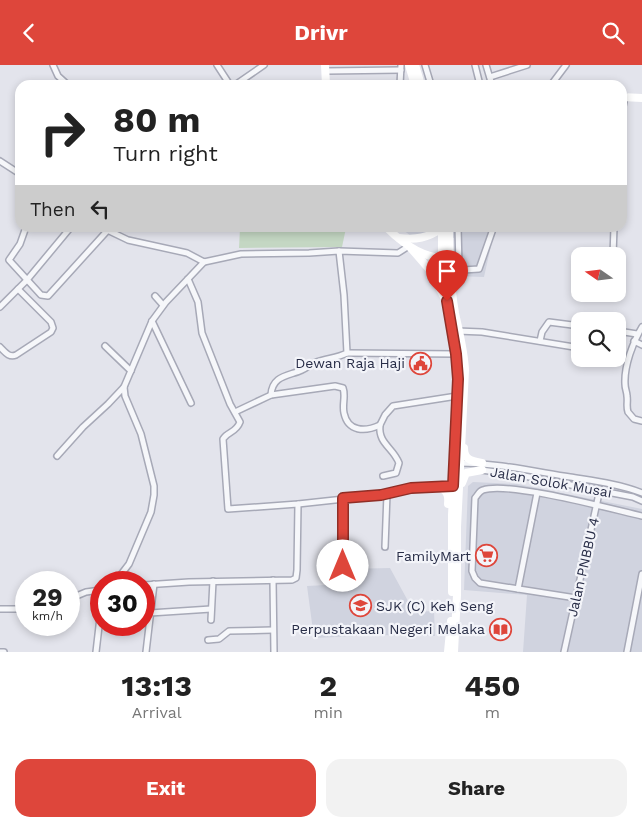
<!DOCTYPE html>
<html lang="en">
<head>
<meta charset="utf-8">
<style>
  body { margin:0; font-family:"Work Sans",sans-serif; background:#f2f2f2; color:#222; height:100vh; display:flex; flex-direction:column; font-size:19px; white-space:nowrap }
  * { box-sizing:border-box; margin:0 }
  p { font-size:16px; color:#767676 }
  .icon { flex:none; width:28px; height:28px; fill:none; stroke:currentColor; stroke-width:2; stroke-linecap:round; stroke-linejoin:round }
  .map { position:relative; height:587px; overflow:hidden }
  .sheet { display:flex; flex-direction:column; background:#fff; flex:1 }
  .sheet>* { flex:none }
  .hud { position:absolute; left:15px; top:15px; width:612px; height:152px; border-radius:15px; box-shadow:0 2px 8px #0003; background:#fff; color:#222; overflow:hidden }
  .needle { width:32px; rotate:284deg }
  .tools { position:absolute; left:571px; top:182px; display:grid; gap:10px }
  .tools a { display:grid; place-items:center; width:55px; height:55px; border-radius:10px; background:#fff; box-shadow:0 2px 8px #0003; font-size:25px }
  .speed { position:absolute; left:15px; top:506px; display:flex; gap:10px; font-size:25px; font-weight:700; text-align:center }
  .speed>* { display:grid; place-content:center; width:65px; height:65px; border-radius:50%; background:#fff; box-shadow:0 2px 8px #0003; line-height:1 }
  .speed small { font-size:12px; font-weight:400 }
  .speed .limit { border:8px solid #d22; background:#fff; color:#111 }
  .pin { position:absolute; display:grid; place-items:center; width:42px; height:42px; color:#fff; margin:-51px -21px; border-radius:50% 50% 50% 0; rotate:-45deg; box-shadow:0 0 5px #0007 }
  .pin .icon { rotate:45deg }
  .me { position:absolute; width:55px; margin:-28px; rotate:0deg; stroke-linejoin:round; filter:drop-shadow(0 0 4px #0008) }
  .turn { display:flex; align-items:center; gap:18px; height:105px; padding:0 15px; font-size:22px }
  .turn .icon { width:65px; height:65px; stroke-width:2.5 }
  .turn b { display:block; font-size:35px; line-height:42px }
  .then { display:flex; align-items:center; height:48px; padding:0 15px; background:#0003; gap:10px; font-size:19px }
  .eta { display:flex; justify-content:space-evenly; align-items:center; height:85px; text-align:center }
  .eta b { font-size:30px; font-weight:700; line-height:35px }
  .cta { display:flex; gap:10px; margin-top:auto; padding:10px 15px }
  .cta a { flex:1; height:58px; border-radius:15px; background:#de463b; color:#fff; font-size:20px; font-weight:700; line-height:58px; text-align:center }
  .cta a+a { background:#f2f2f2; color:#222 }
  header { display:flex; justify-content:space-between; align-items:center; height:65px; padding:0 15px; background:#de463b; color:#fff; font-size:22px; font-weight:700 }
  .map>svg:first-child { display:block }
</style>
</head>
<body>
<header><svg class="icon" aria-label="back" viewBox="0 0 24 24"><path d="M15 5l-7 7 7 7"/></svg>Drivr<svg class="icon" aria-label="search" viewBox="0 0 24 24"><circle cx="10" cy="10" r="6"/><path d="M15 15l6 6"/></svg></header>
<div class="map">
<svg width="642" height="587" viewBox="0 0 642 587">
  <rect width="100%" height="100%" fill="#e3e4ec"/>
  <!-- built -->
  <g fill="#d0d3df">
    <path d="M400,163h95l-11,49 -29,-1 -1,-38 -18,-5 -19,7z"/>
    <path d="M473,417l44,2 125,25v143h-119l4,-57 -63,-5 4,-104z"/>
    <path d="M390,503l18,33 5,11 21,-1 1,25 -57,-1 -64,3 -7,-52 39,-2 -1,-15z"/>
  </g>
  <!-- green -->
  <path fill="#c4d7c3" d="M240,163v-1l106,1 -4,19 -103,1z"/>
  <g fill="none" stroke-linecap="round" stroke-linejoin="round">
    <defs>
      <g id="minor">
        <path d="M53,0l5,11 10,9"/>
        <path d="M217,0l13,20"/>
        <path d="M425,0l6,20"/>
        <path d="M475,0l5,20"/>
        <path d="M486,0l6,20"/>
        <path d="M326,6l75,-1"/>
        <path d="M490,12l37,-12"/>
        <path d="M235,20l29,-20"/>
        <path d="M400,20l1,-20"/>
        <path d="M551,20l15,-20"/>
        <path d="M622,46l3,-14"/>
        <path d="M0,96l20,13"/>
        <path d="M26,162l-6,17 -11,16 32,35 7,1 59,-65"/>
        <path d="M101,162l27,13 59,13 17,9 37,-8 68,-1 30,-2 59,2 11,-7"/>
        <path d="M613,191l1,-29"/>
        <path d="M459,201l4,4 16,-1 14,-40 -1,-2"/>
        <path d="M450,202l9,-1 -1,-39"/>
        <path d="M188,214l10,23 4,31 28,71 10,18c-4,11 -12,9 -17,17l5,70 70,-5 83,-9 39,-7 36,-2"/>
        <path d="M155,231l8,9"/>
        <path d="M0,242l27,-27 44,-53"/>
        <path d="M152,256l39,82"/>
        <path d="M642,262c-9,15 -18,39 -17,57 0,5 2,8 2,12 1,6 -1,10 1,16l6,7 8,2"/>
        <path d="M457,266l25,1 98,16"/>
        <path d="M618,266l19,3"/>
        <path d="M540,276l2,-9 7,-10 31,4"/>
        <path d="M634,276l8,4"/>
        <path d="M105,281l26,25"/>
        <path d="M0,282c5,5 9,11 16,8l35,-23 2,-4 -2,-6 -33,-33"/>
        <path d="M347,288l109,1"/>
        <path d="M271,330c1,-20 18,-19 31,-25 5,-2 9,-6 14,-8 11,-4 21,-4 31,-9l-3,-58 -5,-44"/>
        <path d="M235,347l36,-17 64,-9 8,2c3,8 -1,16 1,25 4,19 21,19 36,12l5,-10 8,-9 64,-10"/>
        <path d="M380,360c-2,19 13,22 19,38l-3,10 -13,3"/>
        <path d="M57,391l26,-29 25,-23 16,-17"/>
        <path d="M458,398c38,0 74,8 112,14 24,4 49,7 72,16"/>
        <path d="M481,405l38,5 114,22 9,4"/>
        <path d="M343,433v68"/>
        <path d="M385,482l2,-53"/>
        <path d="M273,515l1,72"/>
        <path d="M112,518l7,-6 10,-13 22,-52 3,-17v-9l-13,-52 -16,-38 -1,-9 28,-66 14,-19 38,-40"/>
        <path d="M144,520l45,-3 103,-2 4,-2 1,-8 1,-66"/>
        <path d="M518,524l19,-96"/>
        <path d="M576,533l-96,-15 -5,-5 -3,-7 3,-73c3,-3 4,-7 8,-8 25,-9 128,19 159,26"/>
        <path d="M69,534l17,-7 15,-2"/>
        <path d="M0,544h26"/>
        <path d="M150,548l61,-4"/>
        <path d="M211,555l2,-39"/>
        <path d="M208,575l11,-1 10,-8 44,-1"/>
        <path d="M0,587h4"/>
        <path d="M96,587l5,-43"/>
        <path d="M146,587l8,-68"/>
        <path d="M564,587l36,-163"/>
        <path d="M627,587l15,-78"/>
      </g>
    </defs>
    <!-- minor casing -->
    <use href="#minor" stroke="#a7a9b7" stroke-width="8"/>
    <!-- minor -->
    <use href="#minor" stroke="#f6f7fa" stroke-width="5"/>
    <!-- secondary -->
    <g stroke="#fff" stroke-width="8">
      <path d="M325,0l1,20"/>
      <path d="M409,0l6,20"/>
      <path d="M415,0l6,20"/>
      <path d="M622,32l20,1"/>
      <path d="M386,162c16,16 37,32 61,31"/>
      <path d="M442,162v31l14,96 2,25 -1,45 -5,91v77"/>
      <path d="M449,162c0,29 1,58 6,86 4,19 9,37 10,57l-8,157v68l-3,57"/>
      <path d="M399,173c17,2 29,0 43,-10"/>
      <path d="M409,181l21,24 14,27"/>
      <path d="M464,383c0,12 8,13 18,15"/>
      <path d="M462,418l4,-10 16,-3"/>
      <path d="M438,422c9,3 11,8 10,17"/>
      <path d="M448,587l3,-31"/>
    </g>
  </g>
  <g fill="none" stroke-linecap="round" stroke-linejoin="round">
    <defs>
      <path id="route" d="M343,501v-68l38,-3 30,-7 42,-2 5,-107 -2,-25 -9,-53"/>
    </defs>
    <!-- route casing -->
    <use href="#route" stroke="#902e26" stroke-width="12"/>
    <!-- route -->
    <use href="#route" stroke="#de463b" stroke-width="9"/>
  </g>
  <!-- icons -->
  <defs>
    <symbol id="civic-ring" viewBox="-11 -11 22 22"><circle r="9.5" fill="#f3f4f9" stroke="#de463b" stroke-width="1.5"/><path d="M-.6-6.5H3V-4.5H.6V-3L4-1V1h2V6H-6V1h2V-1L-.6-3ZM-1.2 2.5V6h2.4V2.5Z" fill="#de463b"/></symbol>
    <symbol id="supermarket-ring" viewBox="-11 -11 22 22"><circle r="9.5" fill="#f3f4f9" stroke="#de463b" stroke-width="1.5"/><path d="M-6-5.5h2.5l.6 2H6L4.5 2H-2.5L-4.4-4H-6ZM-1.5 3.2a1.3 1.3 0 1 0 .1 0ZM3 3.2a1.3 1.3 0 1 0 .1 0Z" fill="#de463b"/></symbol>
    <symbol id="school-ring" viewBox="-11 -11 22 22"><circle r="9.5" fill="#f3f4f9" stroke="#de463b" stroke-width="1.5"/><path d="M0-5L7-2L0 1L-7-2ZM-4 1L0 2.5L4 1V4Q0 6-4 4Z" fill="#de463b"/></symbol>
    <symbol id="library-ring" viewBox="-11 -11 22 22"><circle r="9.5" fill="#f3f4f9" stroke="#de463b" stroke-width="1.5"/><path d="M-6-4Q-3-5.5-.7-3.5V5Q-3 3-6 4ZM6-4Q3-5.5 .7-3.5V5Q3 3 6 4Z" fill="#de463b"/></symbol>
  </defs>
  <g fill-rule="evenodd">
    <use href="#civic-ring" x="408" y="286" width="25" height="25"/>
    <use href="#supermarket-ring" x="474" y="478" width="25" height="25"/>
    <use href="#school-ring" x="348" y="528" width="25" height="25"/>
    <use href="#library-ring" x="488" y="552" width="25" height="25"/>
  </g>
  <g text-anchor="middle" dominant-baseline="central" stroke-width="4.5" stroke-linejoin="round" paint-order="stroke">
    <!-- poi labels -->
    <g font-size="14" fill="#282d47" stroke="#f3f4f9" text-anchor="end">
      <text x="405" y="298">Dewan Raja Haji</text>
      <text x="471" y="491">FamilyMart</text>
      <text x="376" y="541" text-anchor="start">SJK (C) Keh Seng</text>
      <text x="485" y="564">Perpustakaan Negeri Melaka</text>
    </g>
    <!-- street labels -->
    <g font-size="14" fill="#282d47" stroke="#f3f4f9">
      <text transform="translate(551 417) rotate(10)">Jalan Solok Musai</text>
      <text transform="translate(583 502) rotate(-77)">Jalan PNBBU 4</text>
    </g>
  </g>
</svg>
<div class="tools">
<a><svg class="needle" viewBox="-14 -14 28 28"><path d="M0-13l5 13h-10z" fill="#e53935"/><path d="M0 13l5-13h-10z" fill="#767676"/></svg></a>
<a><svg class="icon" aria-label="search" viewBox="0 0 24 24"><circle cx="10" cy="10" r="6"/><path d="M15 15l6 6"/></svg></a>
</div>
<div class="speed"><div>29<small>km/h</small></div><div class="limit">30</div></div>
<div class="pin" style="left:447px;top:236px;background:#d93025"><svg class="icon" aria-label="arrive" viewBox="0 0 24 24"><path d="M6 21V4h12l-3 4 3 4H6"/></svg></div>
<svg class="me" style="left:343px;top:501px" viewBox="-20 -20 40 40"><circle r="19" fill="#fff"/><path d="M0-13L10 11 0 6-10 11z" fill="#de463b"/></svg>
<div class="hud">
<div class="turn"><svg class="icon" aria-label="right" viewBox="0 0 24 24"><path d="M7 20v-9h11M14 6l5 5-5 5"/></svg><div><b>80 m</b>Turn right</div></div>
<div class="then">Then<svg class="icon" aria-label="left" viewBox="0 0 24 24"><path d="M17 20v-9H6M10 6l-5 5 5 5"/></svg></div>
</div>
</div>
<section class="sheet">
<div class="eta">
<div><b>13:13</b><p>Arrival</p></div>
<div><b>2</b><p>min</p></div>
<div><b>450</b><p>m</p></div>
</div>
<div class="cta"><a>Exit</a><a>Share</a></div>
</section>
</body>
</html>
